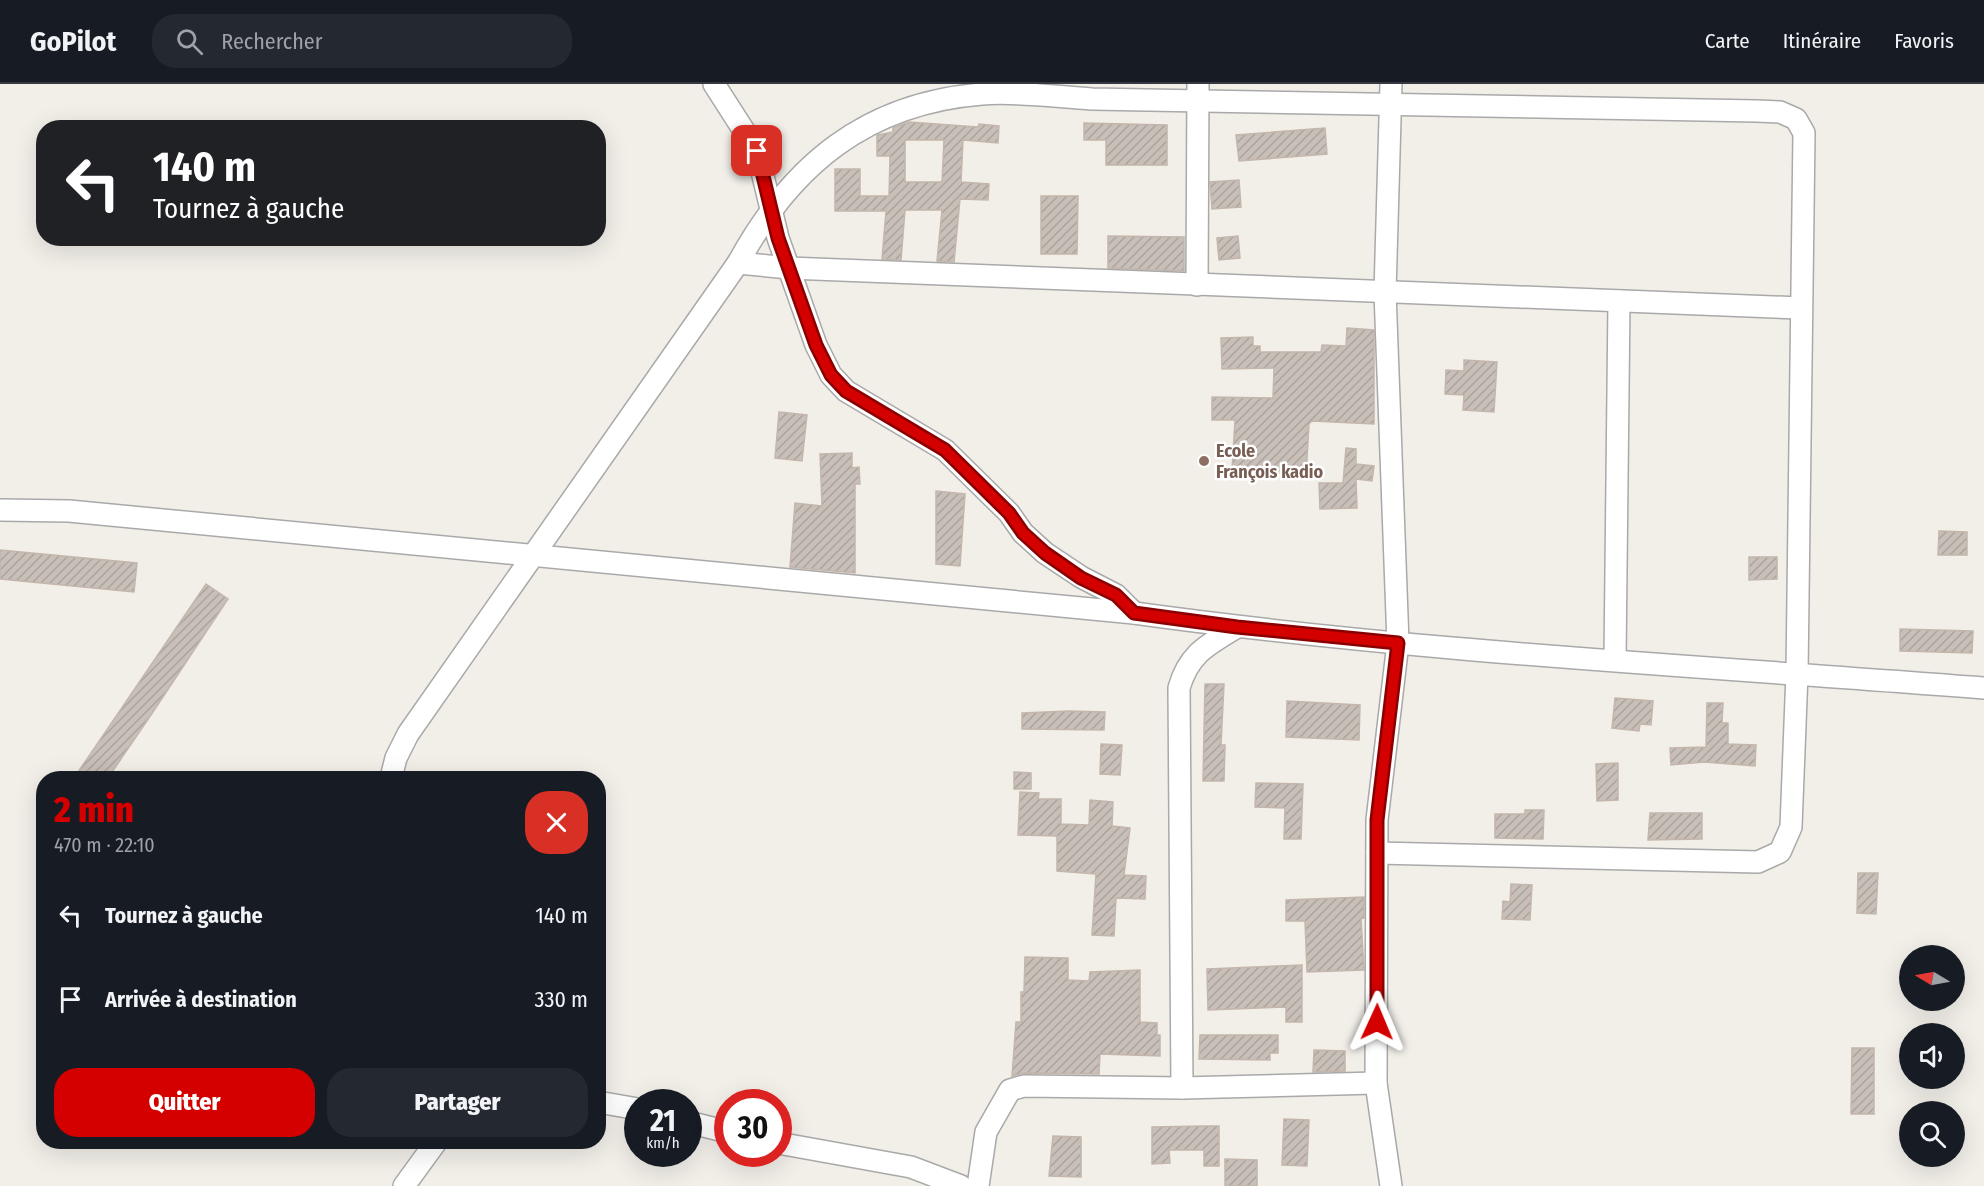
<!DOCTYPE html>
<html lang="fr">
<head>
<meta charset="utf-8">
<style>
  body { margin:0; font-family:"Fira Sans Condensed",sans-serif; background:#242831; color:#f1f3f6; height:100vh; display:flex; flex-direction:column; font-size:22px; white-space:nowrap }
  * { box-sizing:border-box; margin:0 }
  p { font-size:20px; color:#9ea1a6 }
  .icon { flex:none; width:33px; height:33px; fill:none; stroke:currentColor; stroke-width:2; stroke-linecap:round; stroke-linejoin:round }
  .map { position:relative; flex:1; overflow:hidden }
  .details { position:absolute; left:36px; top:687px; width:570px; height:378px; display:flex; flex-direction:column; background:#171b24; border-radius:24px; box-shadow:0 6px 24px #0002 }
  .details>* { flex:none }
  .banner { position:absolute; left:36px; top:36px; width:570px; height:126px; border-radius:24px; box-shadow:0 6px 24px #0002; background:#202124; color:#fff; overflow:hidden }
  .needle { width:39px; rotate:280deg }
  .controls { position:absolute; left:1899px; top:861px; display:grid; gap:12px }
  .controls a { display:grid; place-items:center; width:66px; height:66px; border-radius:50%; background:#171b24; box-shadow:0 6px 24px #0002; font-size:30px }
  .speed { position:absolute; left:624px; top:1005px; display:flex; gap:12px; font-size:30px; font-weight:700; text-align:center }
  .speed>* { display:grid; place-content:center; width:78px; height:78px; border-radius:50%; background:#171b24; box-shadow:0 6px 24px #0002; line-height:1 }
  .speed small { font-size:15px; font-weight:400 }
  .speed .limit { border:9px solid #d22; background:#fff; color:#111 }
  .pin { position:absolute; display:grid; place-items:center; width:51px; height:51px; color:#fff; margin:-26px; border-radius:12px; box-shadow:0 3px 9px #0006 }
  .me { position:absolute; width:66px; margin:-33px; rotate:1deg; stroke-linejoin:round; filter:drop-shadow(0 0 4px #0008) }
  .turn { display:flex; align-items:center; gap:21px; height:126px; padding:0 18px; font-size:27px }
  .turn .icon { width:78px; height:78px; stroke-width:2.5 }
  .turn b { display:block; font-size:42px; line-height:51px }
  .round { display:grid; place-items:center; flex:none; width:63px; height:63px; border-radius:24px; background:#242831 }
  .head { display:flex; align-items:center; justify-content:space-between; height:102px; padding:0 18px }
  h1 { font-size:36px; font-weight:800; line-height:45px; color:#d40000 }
  .action { display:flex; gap:12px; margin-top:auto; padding:12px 18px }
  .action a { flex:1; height:69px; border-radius:24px; background:#d40000; color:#fff; font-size:24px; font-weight:800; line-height:69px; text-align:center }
  .action a+a { background:#242831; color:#f1f3f6 }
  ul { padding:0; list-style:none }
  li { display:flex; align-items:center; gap:18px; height:84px; padding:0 18px }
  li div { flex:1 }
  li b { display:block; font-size:22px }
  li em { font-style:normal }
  header { display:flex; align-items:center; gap:36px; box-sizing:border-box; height:84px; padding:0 30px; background:#171b24; border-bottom:2px solid #363941 }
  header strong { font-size:28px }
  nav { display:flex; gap:33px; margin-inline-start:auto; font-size:21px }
  .search { width:420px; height:54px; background:#242831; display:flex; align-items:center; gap:15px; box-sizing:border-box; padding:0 21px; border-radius:24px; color:#9ea1a6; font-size:22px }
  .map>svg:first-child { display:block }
</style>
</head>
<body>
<header>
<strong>GoPilot</strong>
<div class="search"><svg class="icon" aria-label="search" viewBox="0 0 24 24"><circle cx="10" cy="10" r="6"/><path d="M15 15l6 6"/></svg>Rechercher</div>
<nav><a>Carte</a><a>Itinéraire</a><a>Favoris</a></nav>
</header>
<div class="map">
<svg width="1984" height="1102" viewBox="0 0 1984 1102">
  <defs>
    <pattern id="building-hatch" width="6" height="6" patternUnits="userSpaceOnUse" patternTransform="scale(1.5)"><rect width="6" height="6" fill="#c7bfb8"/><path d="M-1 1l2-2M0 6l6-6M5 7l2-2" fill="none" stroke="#aba49e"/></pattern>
  </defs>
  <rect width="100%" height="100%" fill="#f2efe9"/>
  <!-- building -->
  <g fill="url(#building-hatch)" stroke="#c4b6ab" stroke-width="1.5" fill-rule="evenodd">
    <path d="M909,38l69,5 1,-3 20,2 -1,17 -35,-3 -2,42 28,2 -1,16 -28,-1 -6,63 -17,-1 5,-51h-37l-4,50 -19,-1 4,-48h-51v-42h25v27h29l1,-40h-13v-21l16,-3v-4zM905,56h39l-2,42h-37z"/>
    <path d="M1084,39l83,2v40h-61v-25h-22z"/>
    <path d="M1325,44l2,26 -88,7 -3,-26z"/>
    <path d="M1239,96l2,27 -29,2 -2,-27z"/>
    <path d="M1041,112h37l-1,58h-36z"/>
    <path d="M1108,152l76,1v34l-76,-3z"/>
    <path d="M1238,152l2,22 -21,2 -2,-22z"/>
    <path d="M1347,244l27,2v94l-62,-3 -3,3 -3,52 -74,-6 3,-50h-23v-23l61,1 1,-30 -52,1 -1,-31 32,-1v9h7v6h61l1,-7 24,1z"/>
    <path d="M1464,276l33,2 -3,50 -31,-2 1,-15 -19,-1 1,-24 18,1z"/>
    <path d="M779,328l28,3 -5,46 -27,-3z"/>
    <path d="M1346,364l10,1v15l18,2 -2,15 -16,-2 1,29 -37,1 -1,-26h24z"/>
    <path d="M852,369v15l7,-1 1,17h-5v89l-65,-6 5,-64 27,3 -2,-52z"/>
    <path d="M936,407l29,3 -5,72 -24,-2z"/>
    <path d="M1939,447l28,1v23h-29z"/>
    <path d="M0,466l137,13 -3,29 -134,-13z"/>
    <path d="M1749,473h28v22l-28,1z"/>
    <path d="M206,500l22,15 -73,110 -47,69h-34z"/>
    <path d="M1900,545l73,2 -1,22 -72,-2z"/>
    <path d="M1205,600h19l-3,61h4l-1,36h-21z"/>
    <path d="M1615,614l38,3 -2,24 -11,-1 -1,7 -27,-3z"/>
    <path d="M1287,617l73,4 -1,35 -73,-3z"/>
    <path d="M1707,619h16l-1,20h6v21l28,1 -1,21 -51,-4 -33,3 -1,-17 36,-1z"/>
    <path d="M1069,627l36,1 -1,18 -82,-1v-16z"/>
    <path d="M1101,660l21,1 -2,30 -20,-1z"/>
    <path d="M1618,679v37l-21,1 -1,-37z"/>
    <path d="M1014,688l17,1v16h-17z"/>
    <path d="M1256,699l47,1 -2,55h-17l1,-31 -30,-1z"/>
    <path d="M1020,708l19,1 -1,6h23v25l28,1 1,-25 23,2 -1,24 18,2 -6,47 22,1 -1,23 -29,-1 -2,38 -22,-1 4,-61 -39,-3v-35l-39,-1z"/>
    <path d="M1525,726h19l-1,29 -48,-1v-24h30z"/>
    <path d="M1650,729h52v26l-54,1z"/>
    <path d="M1858,789h20l-2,41 -19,-1z"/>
    <path d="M1511,800l21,1 -2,35 -28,-1 1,-18 7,1z"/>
    <path d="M1364,813v21l-3,1 3,51 -57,2 -2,-51h-19v-21z"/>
    <path d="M1025,873l43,1v22l21,1 1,-9 50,-2v52l17,1v12h3v21l-60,-2 -1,20 -75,-1 -12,3 4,-54h5v-30h3z"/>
    <path d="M1302,881v57h-16v-15l-78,3 -1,-41z"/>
    <path d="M1200,951h78v18h-8v7l-71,-1z"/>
    <path d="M1852,964h22v66h-23z"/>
    <path d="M1314,966l31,1v20l-32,1z"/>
    <path d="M1284,1035l25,1 -2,46 -25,-1z"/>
    <path d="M1204,1042h15v40h-15v-16h-35l1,13 -18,1v-37z"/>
    <path d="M1053,1052l28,1v40l-32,-1z"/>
    <path d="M1225,1075l32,1v26h-32z"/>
  </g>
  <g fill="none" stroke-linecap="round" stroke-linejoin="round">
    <defs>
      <g id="minor">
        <path d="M714,0l43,67 21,87 38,107 15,30 15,16 99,59 64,63 14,20 22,20 36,24 35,18 18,18"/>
        <path d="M738,179l51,5 1011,40"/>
        <path d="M1197,201l1,-201"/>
        <path d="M0,426l69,1 1065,102c282,39 567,53 850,75"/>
        <path d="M1615,575l4,-358"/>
        <path d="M391,694l5,-20 12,-24 330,-471c54,-99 129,-160 244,-169 36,-3 75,3 110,5l665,12 23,1 16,7 8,14 -7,540 -6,154 -11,25 -22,10 -381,-9"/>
        <path d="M1182,1004l-3,-400c10,-35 29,-43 58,-61"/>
        <path d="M598,1018l40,7"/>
        <path d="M688,1038l40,10"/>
        <path d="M778,1059l133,24 50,19"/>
        <path d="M404,1102l32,-44"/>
        <path d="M978,1102l8,-54 24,-42 14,-4 158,2 194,-5"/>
        <path d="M1391,1102l-15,-103 1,-263 21,-177 -13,-351 6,-208"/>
      </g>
    </defs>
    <!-- minor casing -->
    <use href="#minor" stroke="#a9a9a9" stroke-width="24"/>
    <!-- minor -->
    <use href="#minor" stroke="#fff" stroke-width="21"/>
  </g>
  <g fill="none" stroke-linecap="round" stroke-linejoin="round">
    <defs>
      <path id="route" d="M757,67l21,87 38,107 15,30 15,16 99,59 64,63 14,20 22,20 36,25 35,17 18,18 103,14 161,16 -21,177v202"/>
    </defs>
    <!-- route casing -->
    <use href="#route" stroke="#8a0000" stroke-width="15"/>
    <!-- route -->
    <use href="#route" stroke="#d40000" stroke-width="10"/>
  </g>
  <!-- markers -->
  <circle fill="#8d6e63" stroke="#fff" stroke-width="2" cx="1204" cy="377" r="6"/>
  <g text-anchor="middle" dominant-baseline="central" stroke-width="5" stroke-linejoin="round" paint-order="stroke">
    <!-- education labels -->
    <g font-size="18" font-weight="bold" fill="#785e54" stroke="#fff" text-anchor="start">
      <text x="1216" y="367">Ecole<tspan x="1216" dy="21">François kadio</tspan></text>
    </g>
  </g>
</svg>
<div class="controls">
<a><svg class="needle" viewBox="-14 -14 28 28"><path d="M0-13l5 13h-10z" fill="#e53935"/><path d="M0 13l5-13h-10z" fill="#9ea1a6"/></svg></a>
<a><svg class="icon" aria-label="sound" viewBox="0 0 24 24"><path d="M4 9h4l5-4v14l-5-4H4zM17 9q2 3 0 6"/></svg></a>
<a><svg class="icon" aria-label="search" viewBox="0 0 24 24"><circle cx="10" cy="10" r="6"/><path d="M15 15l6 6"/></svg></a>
</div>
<div class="speed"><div>21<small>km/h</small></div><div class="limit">30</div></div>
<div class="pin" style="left:757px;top:67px;background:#d93025"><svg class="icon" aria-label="arrive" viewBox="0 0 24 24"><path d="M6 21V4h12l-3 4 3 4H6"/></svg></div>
<svg class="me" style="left:1377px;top:938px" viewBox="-20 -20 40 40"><path d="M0-17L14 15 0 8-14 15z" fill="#d40000" stroke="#fff" stroke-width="4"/></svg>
<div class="banner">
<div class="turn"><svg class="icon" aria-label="left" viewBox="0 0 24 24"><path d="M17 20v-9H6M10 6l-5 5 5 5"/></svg><div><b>140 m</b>Tournez à gauche</div></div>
</div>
<section class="details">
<div class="head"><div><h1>2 min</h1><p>470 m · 22:10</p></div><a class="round" style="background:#d93025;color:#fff"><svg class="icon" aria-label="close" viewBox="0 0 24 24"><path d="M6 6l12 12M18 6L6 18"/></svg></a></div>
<ul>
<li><svg class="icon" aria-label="left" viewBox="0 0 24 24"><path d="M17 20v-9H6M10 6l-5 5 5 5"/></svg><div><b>Tournez à gauche</b></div><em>140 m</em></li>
<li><svg class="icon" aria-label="arrive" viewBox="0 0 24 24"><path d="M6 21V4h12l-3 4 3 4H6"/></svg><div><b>Arrivée à destination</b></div><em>330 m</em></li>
</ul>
<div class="action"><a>Quitter</a><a>Partager</a></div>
</section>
</div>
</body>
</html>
